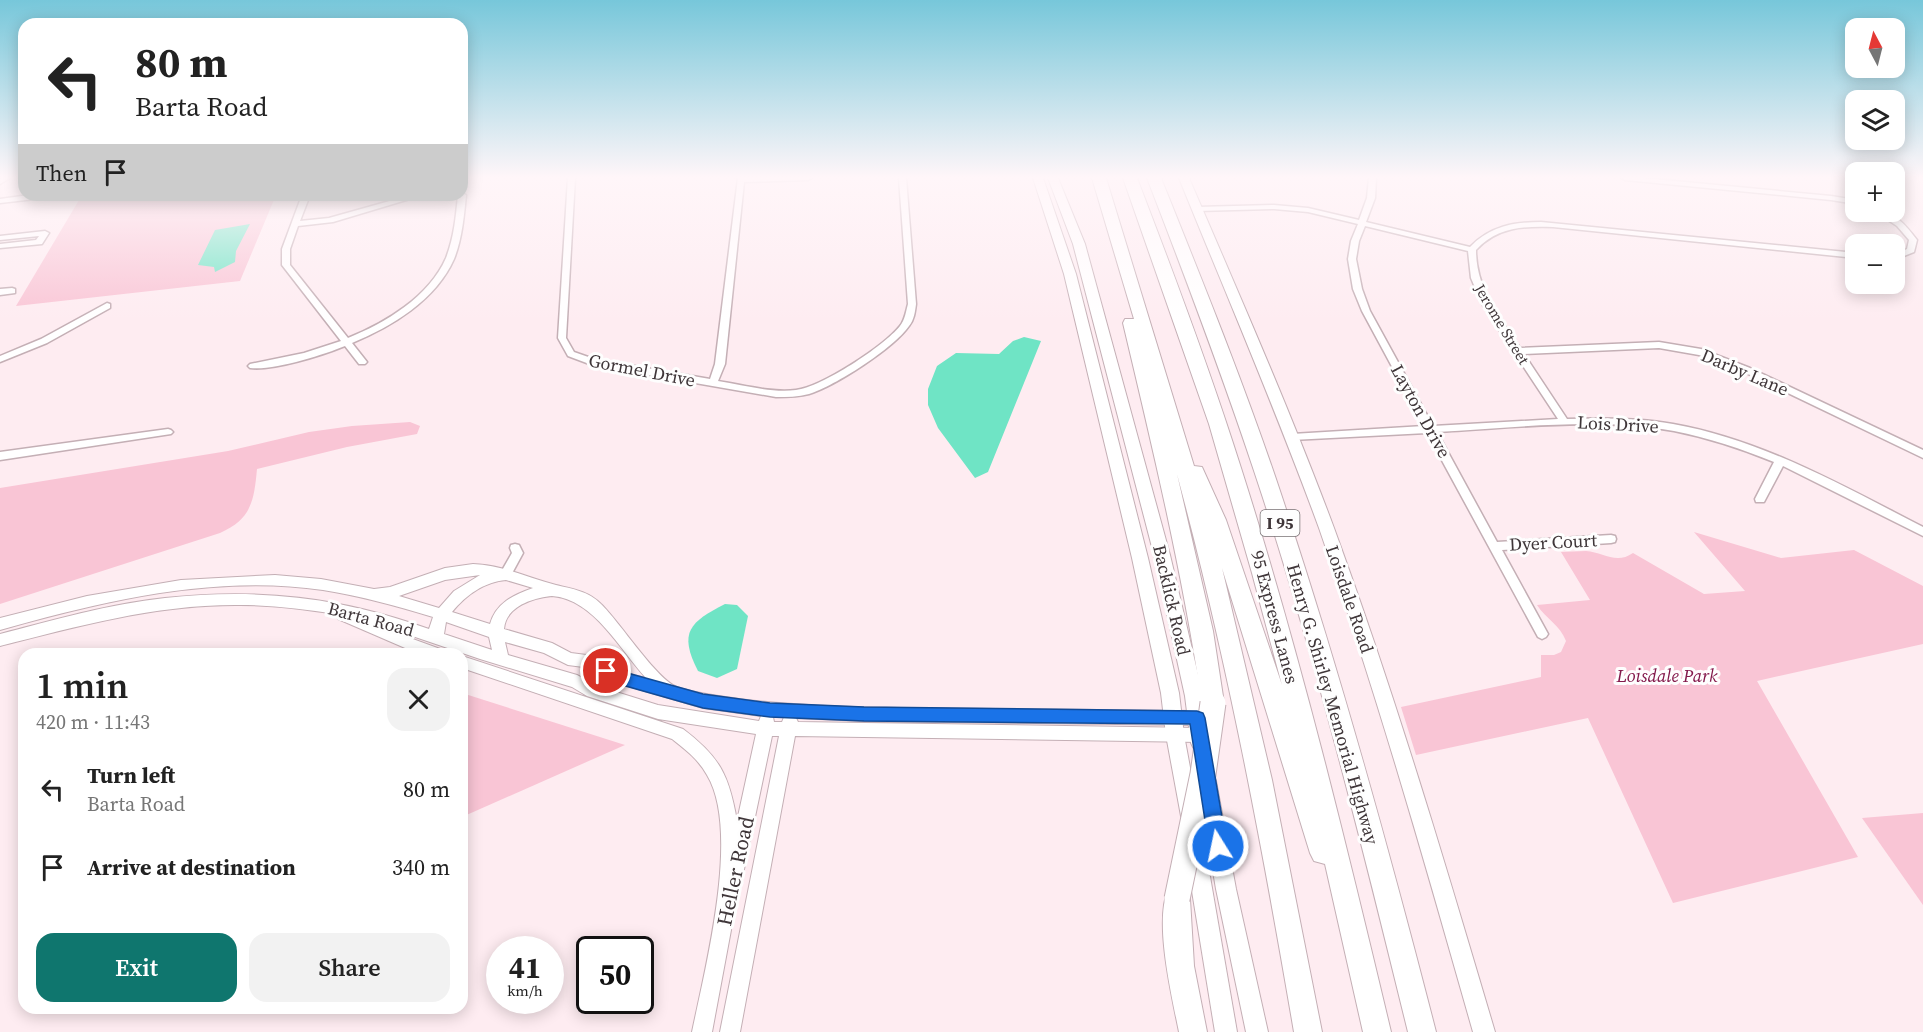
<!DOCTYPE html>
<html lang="en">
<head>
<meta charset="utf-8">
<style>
  body { margin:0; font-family:"Source Serif 4",serif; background:#f2f2f2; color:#222; height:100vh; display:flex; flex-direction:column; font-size:22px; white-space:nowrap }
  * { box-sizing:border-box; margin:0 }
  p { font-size:20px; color:#767676 }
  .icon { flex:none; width:33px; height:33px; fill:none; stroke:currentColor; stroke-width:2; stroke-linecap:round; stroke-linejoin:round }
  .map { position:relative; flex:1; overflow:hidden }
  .details { position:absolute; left:18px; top:648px; width:450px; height:366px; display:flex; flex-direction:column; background:#fff; border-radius:18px; box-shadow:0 3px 15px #0003 }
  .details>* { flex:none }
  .guide { position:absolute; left:18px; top:18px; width:450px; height:183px; border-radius:18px; box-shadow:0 3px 15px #0003; background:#fff; color:#222; overflow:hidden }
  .needle { width:39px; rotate:353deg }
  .controls { position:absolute; left:1845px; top:18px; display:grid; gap:12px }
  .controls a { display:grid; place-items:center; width:60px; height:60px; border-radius:12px; background:#fff; box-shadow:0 3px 15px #0003; font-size:30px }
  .speed { position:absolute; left:486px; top:936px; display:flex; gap:12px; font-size:30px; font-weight:700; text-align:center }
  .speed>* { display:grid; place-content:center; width:78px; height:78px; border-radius:50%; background:#fff; box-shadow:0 3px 15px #0003; line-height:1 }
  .speed small { font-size:15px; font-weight:400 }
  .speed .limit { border:3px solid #111; border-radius:9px; background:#fff; color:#111 }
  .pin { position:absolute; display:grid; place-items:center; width:51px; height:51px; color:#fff; margin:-26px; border:3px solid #fff; border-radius:50%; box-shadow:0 2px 6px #0007 }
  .me { position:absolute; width:66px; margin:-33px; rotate:350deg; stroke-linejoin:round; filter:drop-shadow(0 0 4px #0008) }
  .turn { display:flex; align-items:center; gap:21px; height:126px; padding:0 18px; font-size:27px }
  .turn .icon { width:78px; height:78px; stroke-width:2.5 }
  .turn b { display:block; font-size:42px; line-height:51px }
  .then { display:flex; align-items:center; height:57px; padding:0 18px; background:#0003; gap:12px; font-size:22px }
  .round { display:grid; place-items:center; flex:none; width:63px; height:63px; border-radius:18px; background:#f2f2f2 }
  .headline { display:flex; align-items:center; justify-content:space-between; height:102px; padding:0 18px }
  h1 { font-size:36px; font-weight:600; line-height:45px }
  .primary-button { display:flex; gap:12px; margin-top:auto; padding:12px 18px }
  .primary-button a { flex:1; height:69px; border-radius:18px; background:#0f766e; color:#fff; font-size:24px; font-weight:600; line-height:69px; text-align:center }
  .primary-button a+a { background:#f2f2f2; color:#222 }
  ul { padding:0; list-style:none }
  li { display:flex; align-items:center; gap:18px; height:78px; padding:0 18px }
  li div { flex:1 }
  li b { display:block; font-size:22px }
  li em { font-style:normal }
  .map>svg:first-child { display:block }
</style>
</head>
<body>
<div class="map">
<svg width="1923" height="1032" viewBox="0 0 1923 1032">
  <rect width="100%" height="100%" fill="#feecf1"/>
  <!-- green -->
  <g fill="#f9c5d5">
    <path d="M82,195h194l-36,86 -224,25z"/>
    <path d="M410,422l10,4 -3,8 -70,13 -90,22c-3,31 -5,50 -37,64l-220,71v-116l228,-37 81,-19 43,-6z"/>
    <path d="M1694,532l87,26 73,-8 69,36v58l-166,37 101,176 -185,46 -85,-185 -172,37 -15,-48 140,-30v-22h13l7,-3 5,-11c-6,-16 -20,-22 -29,-36l53,-5 -29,-48c8,0 16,-1 25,-1 17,1 30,14 47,2l71,41 41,-3z"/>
    <path d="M462,693l163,52 -163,72z"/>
    <path d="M1923,813v92l-61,-87z"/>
  </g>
  <!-- water -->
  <g fill="#6fe4c5">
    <path d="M250,224l-14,27 -1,11 -20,10 -1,-5 -16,-2 17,-35z"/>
    <path d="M1024,337l17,4 -53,131 -13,6 -37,-50 -10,-23v-16l9,-23 19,-13 43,1 14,-13z"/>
    <path d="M725,604l12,1 11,11 -11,53 -20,9 -19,-7c-20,-39 -8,-49 27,-67z"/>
  </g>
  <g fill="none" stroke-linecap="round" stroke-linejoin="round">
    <defs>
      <g id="minor">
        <path d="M2,178h8l-10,6v-5z"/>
        <path d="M568,178h7l-9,160 8,14 20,7 116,20 5,-15 23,-186h74l-4,2 -64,2 -19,182 -7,17c26,4 52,12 78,9 26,-3 88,-44 104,-64 5,-6 6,-15 8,-22l-9,-126h7l10,126c-1,8 -2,16 -7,22 -15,22 -74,60 -100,68 -11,3 -22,3 -33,3l-184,-32 -24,-9 -10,-18z"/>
        <path d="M1369,178h7l-1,20 -9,24 104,25c20,-21 44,-25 71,-25l315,31v5l-303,-31c-30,-1 -56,0 -77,23 0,39 23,67 44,98l139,-6 42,7 49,19 173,82v8l-179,-86 -45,-17 -40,-7 -135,6 43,65c36,-1 71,-1 106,5 90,16 170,62 250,103v9l-140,-70 -19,36h-8l-1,-3 19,-37c-32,-13 -65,-24 -100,-31 -77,-14 -159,-3 -237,1l60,110 114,-7 4,1 1,3 -1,3 -4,1 -109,7 46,84 -2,3 -4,2 -4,-2 -111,-204 -135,7 -5,-3 5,-3 132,-8 -62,-115 -9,-22 -5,-30 3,-18 7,-17 -50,-12 -34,-3 -77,2 -4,-2 4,-2 77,-2 34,3 51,12 8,-22zM1365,226l103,25 3,27 11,26 76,115 -125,7 -63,-115 -8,-22 -6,-30 3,-18z"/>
        <path d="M1621,178h22l188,18 25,4v4l-25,-4 -206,-20z"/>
        <path d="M462,193l4,2c-2,21 -4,44 -12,64 -18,41 -63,68 -102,84l15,19 -2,2h-6l-14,-18c-22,9 -72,25 -95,22l-2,-2 2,-2 54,-11 37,-12 -59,-76v-16l20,-54h8l-10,26 29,-3 82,-23h12l-90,27 -35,4 -8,23v16l58,73c37,-15 81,-41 98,-80 8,-20 10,-42 12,-63h4z"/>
        <path d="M29,195h27l-4,2 -52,6v-4z"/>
        <path d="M1876,212c18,-2 31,15 41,28l-3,12 -20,8v-5l13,-6 2,-9 -12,-14z"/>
        <path d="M45,231l4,2 -7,11 -42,4v-4l36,-4 3,-4 -39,4v-4z"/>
        <path d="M12,288l3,1v4l-15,2v-6z"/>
        <path d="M107,303l3,1v4l-63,35 -47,19v-6l41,-17z"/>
        <path d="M168,429l3,1 2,2 -2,2 -171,26v-8z"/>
        <path d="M515,544l4,1 4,8 -13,24h-8l-2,-3 12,-21 -2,-5 1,-3z"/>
      </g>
      <path id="tertiary" d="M473,564c30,1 55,14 83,21 17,4 32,6 45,19 18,17 56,76 76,83 20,7 41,9 62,12 54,7 109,8 163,9 98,1 197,2 295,3l6,2 2,5 -2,5 -6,2 -333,-4 -68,-3 2,4 401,6 6,2 2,5 -2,5 -6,2 -404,-6 -55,296h-20l59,-296h-7l-29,138 -3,6 -4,2 -5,48 -19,102h-20c13,-63 49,-201 15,-257 -9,-16 -21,-25 -35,-36l-210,-71v-12l221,73c37,28 46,46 54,92l19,-87 -98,-15 -71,-23 -15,-9 -92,-28 -106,-36 36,15 33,12 3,4h-27l-81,-35 -2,-5c-32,-5 -64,-9 -96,-9 -82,-1 -161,21 -240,41v-12c54,-14 109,-30 165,-36 94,-10 175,-1 264,31l4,-12c-36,-11 -72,-21 -110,-27 -108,-16 -220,11 -323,40v-12l87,-22 94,-16 94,-5 46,4 53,10 16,-2 55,-19zM480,575l-26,16 -15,17 -40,-12 46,-16zM506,580l27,8c-20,7 -37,15 -43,36l-38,-12c14,-17 32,-30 54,-32zM552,596c42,3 68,54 94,82l-21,-5 -31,-17 -23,-3 -19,-10 -48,-14c2,-23 29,-31 48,-33zM446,622l43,15 3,13 -48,-16zM505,642l39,11 24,12 23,3 30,16 82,24 58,8 -2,5 -101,-16 -61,-19 -20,-11 -69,-20zM773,717h11l-2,5h-8z"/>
      <g id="secondary">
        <path d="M1033,178h10l33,96 72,284 31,135 5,42 15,81 -2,6 -7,3 -7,-3 -2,-6 -15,-81 -5,-42 -29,-135 -68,-284z"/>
        <path d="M1048,178h10l27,66 85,311 33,141 6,47 -3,6 -6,2 -6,-2 -3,-6 -6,-47 -31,-141 -81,-311z"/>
        <path d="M1179,178h10c50,116 101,232 145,350 61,166 111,335 161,504h-22c-48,-169 -96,-338 -154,-504 -43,-118 -93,-234 -140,-350z"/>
        <path d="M1207,773l6,2 3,6 20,108 32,143h-22l-30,-143 -18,-108 3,-6z"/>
        <path d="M1194,833l7,3 3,6 33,190h-22l-31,-190 3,-6z"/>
      </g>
      <g id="motorway">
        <path d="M1092,178h14l88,288 8,1 24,53 56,165 -30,-112 -43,-149 -86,-246h14c37,96 73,192 104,290 59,185 105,375 150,564h-28l-38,-168 -11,-3 -4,-8 -88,-285 50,212 50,252h-28c-32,-187 -67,-374 -117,-558l36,157 11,72 -3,7 -8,3 -8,-3 -3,-7c-19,-128 -49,-254 -79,-380l2,-4h9z"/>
        <path d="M1147,178h14c43,107 86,213 122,322 58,175 107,353 153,532h-28c-44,-179 -88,-358 -145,-534 -35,-108 -75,-214 -116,-320z"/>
        <path d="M1177,886l9,4 4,9 4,67 13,66h-28c-7,-35 -25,-110 -11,-142z"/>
      </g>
    </defs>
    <!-- minor casing -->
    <use href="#minor" stroke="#c4afb5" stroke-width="3"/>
    <!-- tertiary casing -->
    <use href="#tertiary" stroke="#c4afb5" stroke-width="2"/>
    <!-- secondary casing -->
    <use href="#secondary" stroke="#c4afb5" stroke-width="2"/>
    <!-- motorway casing -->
    <use href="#motorway" stroke="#c4afb5" stroke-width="2"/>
    <!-- minor -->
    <use href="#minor" fill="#fff" fill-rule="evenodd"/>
    <!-- tertiary -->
    <use href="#tertiary" fill="#fff" fill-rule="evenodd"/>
    <!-- secondary -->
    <use href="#secondary" fill="#fff" fill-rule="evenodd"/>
    <!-- motorway -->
    <use href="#motorway" fill="#fff" fill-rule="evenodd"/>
    <defs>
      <path id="motorway-bridge" d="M1177,899l26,-125 10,-71"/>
    </defs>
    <!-- motorway-bridge casing -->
    <use href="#motorway-bridge" stroke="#c4afb5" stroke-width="27" stroke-linecap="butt"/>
    <!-- motorway-bridge -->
    <use href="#motorway-bridge" stroke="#fff" stroke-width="25"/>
  </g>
  <!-- sky -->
  <linearGradient id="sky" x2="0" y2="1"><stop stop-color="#77c7da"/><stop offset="0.55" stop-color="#fff6f9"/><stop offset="1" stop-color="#fff6f9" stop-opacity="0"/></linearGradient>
  <rect width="1923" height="322" fill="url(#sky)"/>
  <!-- route -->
  <path fill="#1a73e8" stroke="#114b97" stroke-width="1.5" d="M606,664l18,8 79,22 67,9 94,4 333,4 6,2 2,5 22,128 -3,6 -6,2 -6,-2 -3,-6 -19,-122 -326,-3 -94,-4 -67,-9 -88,-25 -14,-8 -3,-4 3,-5z"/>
  <g text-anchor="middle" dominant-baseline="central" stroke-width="6" stroke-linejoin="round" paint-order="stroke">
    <!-- far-street labels -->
    <g font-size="15" fill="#3f3639" stroke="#fefefe">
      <text transform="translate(1502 324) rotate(59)">Jerome Street</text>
    </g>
    <!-- shield labels -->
    <rect fill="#fefefe" stroke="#787274" stroke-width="1.5" x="1260.5" y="510" width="39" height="26" rx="4.5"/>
    <g font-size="16" font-weight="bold" fill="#3f3639">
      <text x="1280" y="523">I 95</text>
    </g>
    <!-- street labels -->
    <g font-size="18" fill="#3f3639" stroke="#fefefe">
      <text transform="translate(642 370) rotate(11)">Gormel Drive</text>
      <text transform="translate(1745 372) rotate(23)">Darby Lane</text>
      <text transform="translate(1421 411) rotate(61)">Layton Drive</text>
      <text transform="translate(1618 424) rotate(3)">Lois Drive</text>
      <text transform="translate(1553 542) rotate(-3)">Dyer Court</text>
      <text transform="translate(1350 599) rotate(71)">Loisdale Road</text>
      <text transform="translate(1172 600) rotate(77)">Backlick Road</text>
      <text transform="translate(1275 617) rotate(75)">95 Express Lanes</text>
      <text transform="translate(371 619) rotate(15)">Barta Road</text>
      <text transform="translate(1333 704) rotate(74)">Henry G. Shirley Memorial Highway</text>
    </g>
    <!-- park labels -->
    <g font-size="18" font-style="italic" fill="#83184b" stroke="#fefefe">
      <text x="1667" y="675">Loisdale Park</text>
    </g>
    <!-- near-street labels -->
    <g font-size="21" fill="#3f3639" stroke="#fefefe">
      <text transform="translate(735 871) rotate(-78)">Heller Road</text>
    </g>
  </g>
</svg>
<div class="controls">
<a><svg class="needle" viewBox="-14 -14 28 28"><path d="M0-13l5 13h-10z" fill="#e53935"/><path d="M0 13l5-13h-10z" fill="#767676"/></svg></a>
<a><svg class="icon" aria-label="layers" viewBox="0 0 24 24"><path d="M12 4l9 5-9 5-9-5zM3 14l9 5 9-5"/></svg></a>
<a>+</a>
<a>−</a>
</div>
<div class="speed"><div>41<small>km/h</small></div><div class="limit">50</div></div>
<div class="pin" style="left:606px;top:671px;background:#d93025"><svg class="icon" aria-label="arrive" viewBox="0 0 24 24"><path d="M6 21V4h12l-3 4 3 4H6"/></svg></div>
<svg class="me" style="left:1218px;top:846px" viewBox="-20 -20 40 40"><circle r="17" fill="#1a73e8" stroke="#fff" stroke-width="3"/><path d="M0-11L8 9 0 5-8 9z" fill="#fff"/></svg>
<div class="guide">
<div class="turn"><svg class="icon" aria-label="left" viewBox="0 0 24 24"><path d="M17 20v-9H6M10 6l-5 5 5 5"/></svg><div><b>80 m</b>Barta Road</div></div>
<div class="then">Then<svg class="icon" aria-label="arrive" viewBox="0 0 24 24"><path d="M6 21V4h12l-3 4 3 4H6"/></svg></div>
</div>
<section class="details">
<div class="headline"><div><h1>1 min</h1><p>420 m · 11:43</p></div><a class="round"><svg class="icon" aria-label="close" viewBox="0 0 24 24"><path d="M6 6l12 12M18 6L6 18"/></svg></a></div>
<ul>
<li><svg class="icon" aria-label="left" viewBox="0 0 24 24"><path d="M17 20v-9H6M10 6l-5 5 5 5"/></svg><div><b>Turn left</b><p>Barta Road</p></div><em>80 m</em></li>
<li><svg class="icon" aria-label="arrive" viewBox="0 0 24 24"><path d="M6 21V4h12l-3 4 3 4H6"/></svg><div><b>Arrive at destination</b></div><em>340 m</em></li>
</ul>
<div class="primary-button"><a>Exit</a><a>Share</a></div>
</section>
</div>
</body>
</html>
